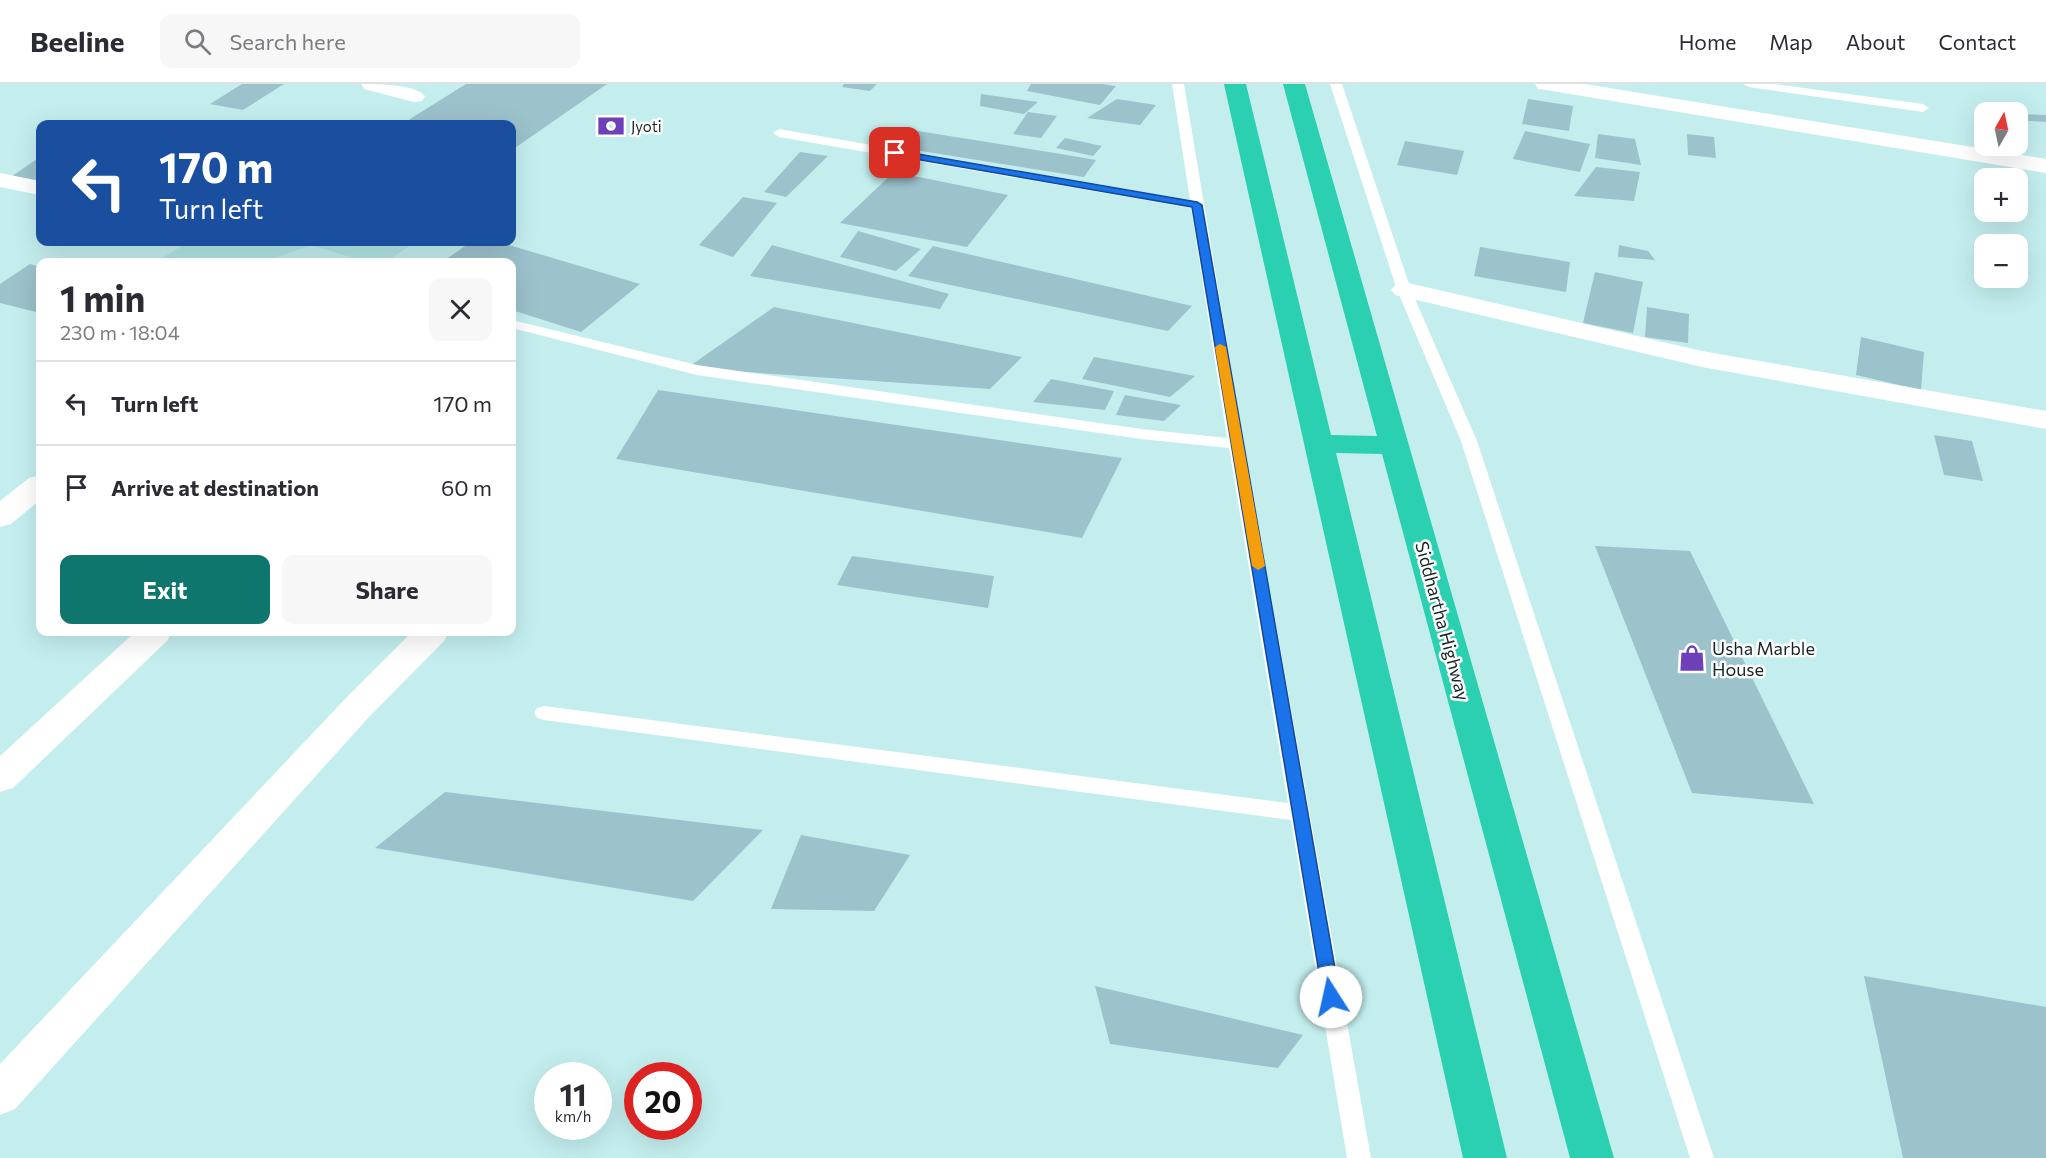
<!DOCTYPE html>
<html lang="en">
<head>
<meta charset="utf-8">
<style>
  body { margin:0; font-family:Commissioner,sans-serif; background:#f7f7f7; color:#2b2b33; height:100vh; display:flex; flex-direction:column; font-size:22px; white-space:nowrap }
  * { box-sizing:border-box; margin:0 }
  p { font-size:20px; color:#7c7c81 }
  .icon { flex:none; width:33px; height:33px; fill:none; stroke:currentColor; stroke-width:2; stroke-linecap:round; stroke-linejoin:round }
  .map { position:relative; flex:1; overflow:hidden }
  .sheet { position:absolute; left:36px; top:174px; width:480px; height:378px; display:flex; flex-direction:column; background:#fff; border-radius:12px; box-shadow:0 6px 24px #0002 }
  .sheet>* { flex:none }
  .banner { position:absolute; left:36px; top:36px; width:480px; height:126px; border-radius:12px; box-shadow:0 6px 24px #0002; background:#1a4fa0; color:#fff; overflow:hidden }
  .needle { width:39px; rotate:9deg }
  .tools { position:absolute; left:1974px; top:18px; display:grid; gap:12px }
  .tools a { display:grid; place-items:center; width:54px; height:54px; border-radius:12px; background:#fff; box-shadow:0 6px 24px #0002; font-size:30px }
  .speed { position:absolute; left:534px; top:978px; display:flex; gap:12px; font-size:30px; font-weight:700; text-align:center }
  .speed>* { display:grid; place-content:center; width:78px; height:78px; border-radius:50%; background:#fff; box-shadow:0 6px 24px #0002; line-height:1 }
  .speed small { font-size:15px; font-weight:400 }
  .speed .limit { border:9px solid #d22; background:#fff; color:#111 }
  .pin { position:absolute; display:grid; place-items:center; width:51px; height:51px; color:#fff; margin:-26px; border-radius:12px; box-shadow:0 3px 9px #0006 }
  .me { position:absolute; width:66px; margin:-33px; rotate:350deg; stroke-linejoin:round; filter:drop-shadow(0 0 4px #0008) }
  .turn { display:flex; align-items:center; gap:21px; height:126px; padding:0 24px; font-size:27px }
  .turn .icon { width:78px; height:78px; stroke-width:2.5 }
  .turn b { display:block; font-size:42px; line-height:51px }
  .round { display:grid; place-items:center; flex:none; width:63px; height:63px; border-radius:12px; background:#f7f7f7 }
  .overview { display:flex; align-items:center; justify-content:space-between; height:102px; padding:0 24px }
  h1 { font-size:36px; font-weight:700; line-height:45px }
  .primary-button { display:flex; gap:12px; margin-top:auto; padding:12px 24px }
  .primary-button a { flex:1; height:69px; border-radius:12px; background:#0f766e; color:#fff; font-size:24px; font-weight:700; line-height:69px; text-align:center }
  .primary-button a+a { background:#f7f7f7; color:#2b2b33 }
  ul { padding:0; list-style:none }
  li { display:flex; align-items:center; gap:18px; height:84px; padding:0 24px; border-top:2px solid #e1e1e2 }
  li div { flex:1 }
  li b { display:block; font-size:22px }
  li em { font-style:normal }
  header { display:flex; align-items:center; gap:36px; box-sizing:border-box; height:84px; padding:0 30px; background:#fff; border-bottom:2px solid #e1e1e2 }
  header strong { font-size:28px }
  nav { display:flex; gap:33px; margin-inline-start:auto; font-size:21px }
  .search { width:420px; height:54px; background:#f7f7f7; display:flex; align-items:center; gap:15px; box-sizing:border-box; padding:0 21px; border-radius:12px; color:#7c7c81; font-size:22px }
  .map>svg:first-child { display:block }
</style>
</head>
<body>
<header>
<strong>Beeline</strong>
<div class="search"><svg class="icon" aria-label="search" viewBox="0 0 24 24"><circle cx="10" cy="10" r="6"/><path d="M15 15l6 6"/></svg>Search here</div>
<nav><a>Home</a><a>Map</a><a>About</a><a>Contact</a></nav>
</header>
<div class="map">
<svg width="2046" height="1074" viewBox="0 0 2046 1074">
  <rect width="100%" height="100%" fill="#c4eeee"/>
  <!-- built -->
  <path fill="#b0e4e3" d="M188,158h227l-29,20h-20l-55,-17 -46,17h-109z"/>
  <!-- building -->
  <g fill="#9cc2cc">
    <path d="M242,0h42l-41,26 -33,-6z"/>
    <path d="M466,0h141l-95,66v-26h-110z"/>
    <path d="M844,0h33l-7,7 -28,-4z"/>
    <path d="M1031,0h71l14,2 -16,19 -73,-14z"/>
    <path d="M981,10l57,8 -14,12 -44,-8z"/>
    <path d="M1117,15l39,6 -16,20 -53,-7z"/>
    <path d="M1528,15l45,7 -4,25 -47,-7z"/>
    <path d="M1028,28l29,4 -16,22 -28,-4z"/>
    <path d="M2018,30l28,1v7l-28,-2z"/>
    <path d="M918,47l143,23 35,6 -12,17 -182,-29z"/>
    <path d="M1525,47l65,13 -10,28 -67,-13z"/>
    <path d="M1598,50l37,5 6,26 -46,-7z"/>
    <path d="M1687,50l27,3 2,21 -28,-3z"/>
    <path d="M1065,54l37,8 -9,10 -37,-8z"/>
    <path d="M1405,57l59,10 -7,24 -60,-10z"/>
    <path d="M800,68l28,4 -42,41 -22,-5z"/>
    <path d="M40,73v25l-28,-6z"/>
    <path d="M1596,83l44,5 -6,29 -60,-5z"/>
    <path d="M894,88l114,23 -41,52 -127,-24z"/>
    <path d="M743,113l34,6 -44,54 -34,-12z"/>
    <path d="M858,147l63,18 -25,22 -56,-14z"/>
    <path d="M471,158h28l141,42 -59,48 -69,-22v-48h-70z"/>
    <path d="M772,161l177,49 -9,15 -190,-33z"/>
    <path d="M1619,161l29,6 7,9 -37,-3z"/>
    <path d="M933,162l259,60 -24,25 -260,-55z"/>
    <path d="M1480,163l90,15 -4,30 -92,-16z"/>
    <path d="M30,180l10,3v46l-40,-10v-19z"/>
    <path d="M1595,188l48,10 -10,51 -50,-10z"/>
    <path d="M774,223l248,50 -32,32 -303,-21z"/>
    <path d="M1647,223l42,7 -1,29 -43,-6z"/>
    <path d="M1861,253l63,15 -3,38 -65,-15z"/>
    <path d="M1094,273l101,19 -25,21 -88,-18z"/>
    <path d="M1051,295l63,12 -9,19 -72,-8z"/>
    <path d="M658,306l464,68 -40,80 -466,-79z"/>
    <path d="M1125,311l56,10 -17,16 -48,-6z"/>
    <path d="M1934,351l38,6 11,40 -39,-6z"/>
    <path d="M1595,462l95,5 124,253 -122,-11z"/>
    <path d="M852,472l142,20 -6,32 -151,-23z"/>
    <path d="M445,708l318,38 -70,71 -318,-53z"/>
    <path d="M801,751l109,20 -36,56 -103,-2z"/>
    <path d="M1864,892l182,31v151h-143z"/>
    <path d="M1095,902l208,49 -25,33 -168,-24z"/>
  </g>
  <g fill="none" stroke-linecap="round" stroke-linejoin="round">
    <!-- lane -->
    <g fill="#fff" fill-rule="evenodd">
      <path d="M1172,0h12l60,360 127,714h-24l-56,-338 -747,-100 -7,-2 -3,-5 3,-5 7,-2 744,97 -59,-355 -88,-9 -444,-64 -185,-47v-8l185,45 444,64 86,9 -36,-230 -412,-71 -6,-4 6,-4 411,71z"/>
      <path d="M1330,0h12l69,206 66,151 237,717h-24l-229,-717 -64,-151z"/>
      <path d="M1743,0h31l149,20 6,4 -6,4 -174,-25z"/>
    </g>
    <!-- street -->
    <g fill="#fff" fill-rule="evenodd">
      <path d="M361,0c17,0 54,0 64,12l-3,5 -8,1 -50,-13z"/>
      <path d="M1535,0h50l461,75v14l-500,-83 -8,-1z"/>
      <path d="M0,89l40,8v14l-40,-8z"/>
      <path d="M1404,198l298,69 344,60v18l-344,-62 -307,-72 -4,-5 4,-5z"/>
      <path d="M40,391v25l-29,24 -11,3v-26l29,-23z"/>
      <path d="M135,548h37l-5,9 -154,147 -13,4v-36z"/>
      <path d="M412,548h37l-5,9 -75,76 -354,392 -15,6v-51l345,-365z"/>
    </g>
    <!-- highway -->
    <path fill="#2ad0af" fill-rule="evenodd" d="M1224,0h22l85,351 46,1 -94,-352h22l309,1074h-44l-188,-704 -46,-1 171,705h-44z"/>
  </g>
  <!-- route -->
  <path fill="#1a73e8" stroke="#114b97" stroke-width="1.5" d="M895,66l302,52 5,3 138,792 -3,5 -6,3 -6,-3 -2,-5 -131,-790 -300,-52 -2,-2z"/>
  <!-- slow -->
  <path fill="#f59e0b" d="M1220,260l6,3 39,219 -7,4 -6,-4 -37,-219z"/>
  <!-- icons -->
  <defs>
    <symbol id="bank-bare" viewBox="-9 -9 18 18"><path d="M-6-4H6V4H-6ZM0-2.3a2.3 2.3 0 1 0 0 4.6a2.3 2.3 0 1 0 0-4.6Z" fill="#6d40b8" stroke="#fff" stroke-width="2.5" paint-order="stroke"/></symbol>
    <symbol id="shop-bare" viewBox="-9 -9 18 18"><path d="M-5-2.5h2.3a2.7 3.5 0 0 1 5.4 0H5L5.5 6h-11ZM-1.5-2.5h3a1.5 2.3 0 0 0-3 0Z" fill="#6d40b8" stroke="#fff" stroke-width="2.5" paint-order="stroke"/></symbol>
  </defs>
  <g fill-rule="evenodd">
    <use href="#bank-bare" x="592" y="23" width="38" height="38"/>
    <use href="#shop-bare" x="1673" y="555" width="38" height="38"/>
  </g>
  <g text-anchor="middle" dominant-baseline="central" stroke-width="5" stroke-linejoin="round" paint-order="stroke">
    <!-- far-poi labels -->
    <g font-size="15" fill="#172727" stroke="#fff" text-anchor="start">
      <text x="631" y="42">Jyoti</text>
    </g>
    <!-- street labels -->
    <g font-size="18" fill="#172727" stroke="#fff">
      <text transform="translate(1443 537) rotate(75)">Siddhartha Highway</text>
    </g>
    <!-- poi labels -->
    <g font-size="18" fill="#172727" stroke="#fff" text-anchor="start">
      <text x="1712" y="564">Usha Marble<tspan x="1712" dy="21">House</tspan></text>
    </g>
  </g>
</svg>
<div class="tools">
<a><svg class="needle" viewBox="-14 -14 28 28"><path d="M0-13l5 13h-10z" fill="#e53935"/><path d="M0 13l5-13h-10z" fill="#7c7c81"/></svg></a>
<a>+</a>
<a>−</a>
</div>
<div class="speed"><div>11<small>km/h</small></div><div class="limit">20</div></div>
<div class="pin" style="left:895px;top:69px;background:#d93025"><svg class="icon" aria-label="arrive" viewBox="0 0 24 24"><path d="M6 21V4h12l-3 4 3 4H6"/></svg></div>
<svg class="me" style="left:1331px;top:913px" viewBox="-20 -20 40 40"><circle r="19" fill="#fff"/><path d="M0-13L10 11 0 6-10 11z" fill="#1a73e8"/></svg>
<div class="banner">
<div class="turn"><svg class="icon" aria-label="left" viewBox="0 0 24 24"><path d="M17 20v-9H6M10 6l-5 5 5 5"/></svg><div><b>170 m</b>Turn left</div></div>
</div>
<section class="sheet">
<div class="overview"><div><h1>1 min</h1><p>230 m · 18:04</p></div><a class="round"><svg class="icon" aria-label="close" viewBox="0 0 24 24"><path d="M6 6l12 12M18 6L6 18"/></svg></a></div>
<ul>
<li><svg class="icon" aria-label="left" viewBox="0 0 24 24"><path d="M17 20v-9H6M10 6l-5 5 5 5"/></svg><div><b>Turn left</b></div><em>170 m</em></li>
<li><svg class="icon" aria-label="arrive" viewBox="0 0 24 24"><path d="M6 21V4h12l-3 4 3 4H6"/></svg><div><b>Arrive at destination</b></div><em>60 m</em></li>
</ul>
<div class="primary-button"><a>Exit</a><a>Share</a></div>
</section>
</div>
</body>
</html>
